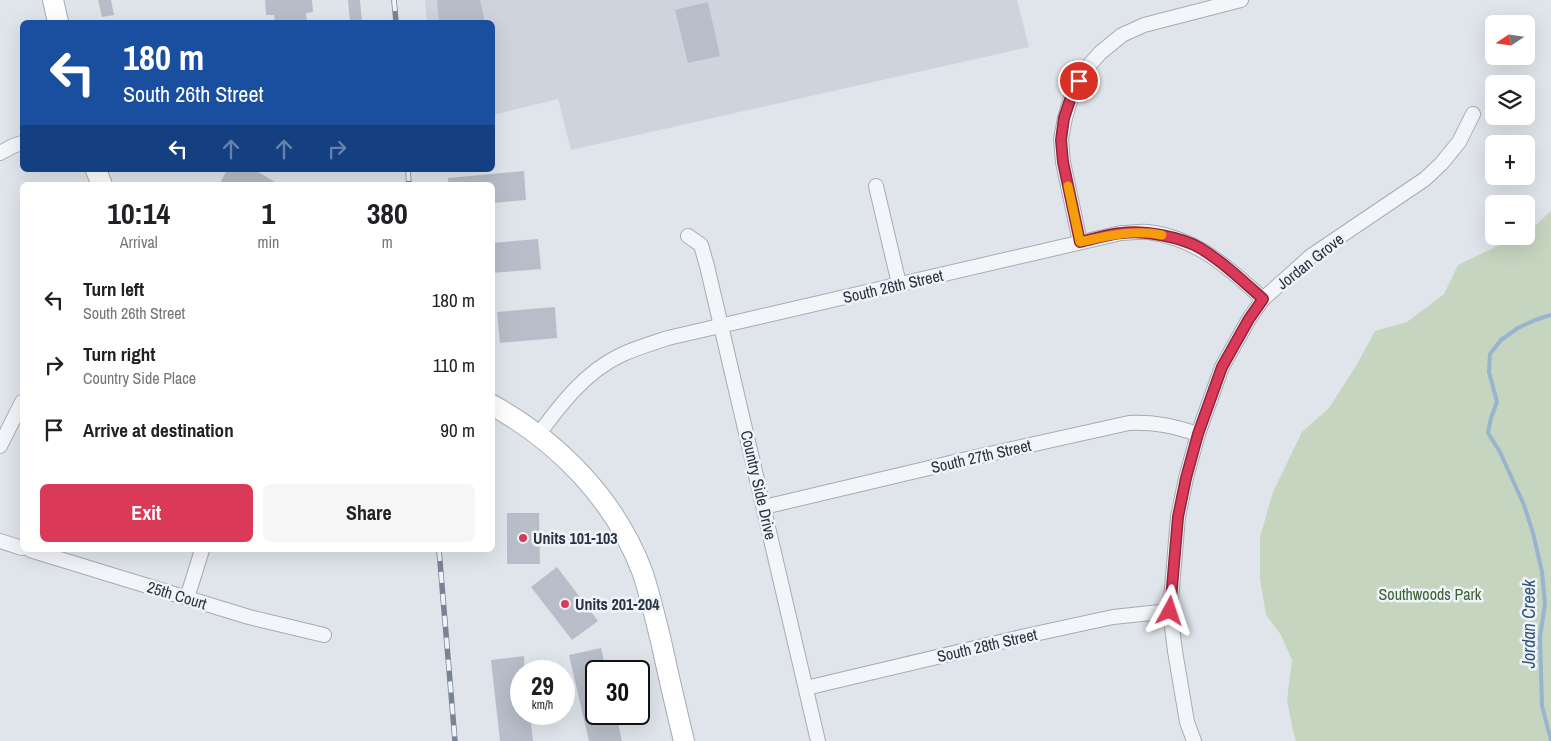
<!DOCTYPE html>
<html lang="en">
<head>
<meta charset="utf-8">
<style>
  body { margin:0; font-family:"Archivo Narrow",sans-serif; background:#f6f6f6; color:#202124; height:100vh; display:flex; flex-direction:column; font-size:19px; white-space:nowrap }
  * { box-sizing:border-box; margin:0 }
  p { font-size:16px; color:#757577 }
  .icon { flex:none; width:28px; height:28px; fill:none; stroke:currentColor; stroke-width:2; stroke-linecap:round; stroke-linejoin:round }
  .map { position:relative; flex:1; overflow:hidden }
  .drawer { position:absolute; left:20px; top:182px; width:475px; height:370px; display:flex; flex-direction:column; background:#fff; border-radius:8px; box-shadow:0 5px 20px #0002 }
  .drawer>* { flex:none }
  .banner { position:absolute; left:20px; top:20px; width:475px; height:152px; border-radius:8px; box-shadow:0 5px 20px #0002; background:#1a4fa0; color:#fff; overflow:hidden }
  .needle { width:32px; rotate:257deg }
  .fabs { position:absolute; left:1485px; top:15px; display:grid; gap:10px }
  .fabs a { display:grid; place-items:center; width:50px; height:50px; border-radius:8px; background:#fff; box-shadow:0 5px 20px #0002; font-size:25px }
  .speed { position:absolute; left:510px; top:660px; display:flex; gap:10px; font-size:25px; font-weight:700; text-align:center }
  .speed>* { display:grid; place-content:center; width:65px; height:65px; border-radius:50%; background:#fff; box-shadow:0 5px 20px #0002; line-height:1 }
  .speed small { font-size:12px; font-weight:400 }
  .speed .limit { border:2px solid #111; border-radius:8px; background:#fff; color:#111 }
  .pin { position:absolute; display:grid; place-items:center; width:42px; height:42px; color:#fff; margin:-21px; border:2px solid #fff; border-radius:50%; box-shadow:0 1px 5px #0007 }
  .me { position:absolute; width:55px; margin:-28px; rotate:5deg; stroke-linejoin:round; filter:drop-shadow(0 0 4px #0008) }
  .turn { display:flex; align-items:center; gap:18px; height:105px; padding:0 20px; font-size:22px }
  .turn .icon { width:65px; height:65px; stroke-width:2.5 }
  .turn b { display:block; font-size:35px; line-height:42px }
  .lanes { display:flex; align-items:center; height:48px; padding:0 20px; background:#0003; justify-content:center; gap:25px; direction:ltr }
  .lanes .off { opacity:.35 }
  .eta { display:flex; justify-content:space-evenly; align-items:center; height:85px; text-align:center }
  .eta b { font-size:30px; font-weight:800; line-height:35px }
  .cta { display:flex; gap:10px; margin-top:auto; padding:10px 20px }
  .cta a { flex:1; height:58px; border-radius:8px; background:#db3958; color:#fff; font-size:20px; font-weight:800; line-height:58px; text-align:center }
  .cta a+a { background:#f6f6f6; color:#202124 }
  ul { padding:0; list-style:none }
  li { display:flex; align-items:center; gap:15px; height:65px; padding:0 20px }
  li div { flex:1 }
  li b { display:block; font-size:19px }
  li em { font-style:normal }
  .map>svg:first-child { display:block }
</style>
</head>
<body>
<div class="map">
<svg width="1551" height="741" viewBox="0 0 1551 741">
  <rect width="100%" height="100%" fill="#e0e5eb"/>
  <!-- built -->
  <path fill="#ced4dd" d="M425,0h592l12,47 -458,103 -13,-51 -65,16 -1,-93h-65z"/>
  <!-- green -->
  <path fill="#c6d5c0" d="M1551,211v530h-255l-3,-10 -6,-31 5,-40 -11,-25 -15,-20 -6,-36v-42l13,-45 29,-60 27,-24 27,-42 19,-35 32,-9 37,-28 14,-29 60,-29h8v-5l10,-6z"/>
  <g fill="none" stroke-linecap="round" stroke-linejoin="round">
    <!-- stream -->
    <path stroke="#98b4ce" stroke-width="4" d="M1551,315l-16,5 -17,8 -17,12 -11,14 -1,18 8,30 -6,16 -3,15 12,19 24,53 9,28 9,39 3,32 -5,33 2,69 9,34"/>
  </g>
  <!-- building -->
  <g fill="#b7bec9">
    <path d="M98,0h13l3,15 -12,2z"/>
    <path d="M265,0h47l1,12 -7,1 1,9h-32l-1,-7h-8z"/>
    <path d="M348,0h12l2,22h-12z"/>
    <path d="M437,0h43l5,22h-46z"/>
    <path d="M708,2l12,54 -32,7 -13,-53z"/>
    <path d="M227,170h28l25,15h-61z"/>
    <path d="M524,171l2,29 -34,3v-18h-44v-7z"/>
    <path d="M538,239l3,30 -49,4v-30z"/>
    <path d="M555,307l2,31 -57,5 -3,-31z"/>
    <path d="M507,513h32l1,51h-33z"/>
    <path d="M557,567l41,54 -26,19 -41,-53z"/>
    <path d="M601,648l5,23h-10v43h20l6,27h-33l-20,-86z"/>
    <path d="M524,656l1,15h-4v43h9l3,27h-33l-9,-81z"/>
  </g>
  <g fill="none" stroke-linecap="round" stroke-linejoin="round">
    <defs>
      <g id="street">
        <path d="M0,153l13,-7 9,-3"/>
        <path d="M876,186l23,98"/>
        <path d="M688,236l13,9 6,21 111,475"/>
        <path d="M1080,242l-17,-80 -2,-23 4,-21 8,-27 12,-21 15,-17 22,-18 22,-10 97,-25"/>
        <path d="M538,435c23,-31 47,-63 83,-80 15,-7 32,-12 47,-17l453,-105c9,0 19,-2 27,-1 49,6 81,36 115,67"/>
        <path d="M0,446l22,-44"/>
        <path d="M764,507l203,-48 162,-36c27,-1 44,3 69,11"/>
        <path d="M0,541l22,7"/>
        <path d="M30,550l219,67 75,18"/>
        <path d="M187,598l15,-48"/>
        <path d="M806,688l224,-53 83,-18 57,-6"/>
        <path d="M1194,741l-7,-19 -12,-71 -5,-40 8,-94 8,-39 12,-44 24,-67 27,-48 14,-20 48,-43 114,-77 16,-15 18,-22 14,-28"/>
      </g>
      <g id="secondary">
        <path d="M53,0l5,22"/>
        <path d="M96,170l6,15"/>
        <path d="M492,405c67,37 123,95 150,166 8,23 13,47 19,70 7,33 15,67 23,100"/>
      </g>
    </defs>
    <!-- street casing -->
    <use href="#street" stroke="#a5acb6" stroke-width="16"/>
    <!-- secondary casing -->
    <use href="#secondary" stroke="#a5acb6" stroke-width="22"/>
    <!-- street -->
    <use href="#street" stroke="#f3f5f8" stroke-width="14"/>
    <!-- secondary -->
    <use href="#secondary" stroke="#fff" stroke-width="20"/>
    <defs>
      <g id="rail">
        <path d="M394,0l2,22"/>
        <path d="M408,170l1,15"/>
        <path d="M439,550l16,191"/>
      </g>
    </defs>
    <!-- rail casing -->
    <use href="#rail" stroke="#788496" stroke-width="5.5"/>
    <!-- rail -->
    <use href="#rail" stroke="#f0f4f8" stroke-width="4" stroke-dasharray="11" stroke-linecap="butt"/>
  </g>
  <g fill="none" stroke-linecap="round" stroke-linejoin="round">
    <defs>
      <path id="route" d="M1079,81l-6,10 -9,27 -3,22 2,22 17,80c14,-3 28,-8 42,-9 22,-3 59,4 78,15 23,14 43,33 63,51l-14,20 -27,48 -24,67 -12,44 -8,39 -8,94"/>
    </defs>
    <!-- route casing -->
    <use href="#route" stroke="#8e2539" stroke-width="12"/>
    <!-- route -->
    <use href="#route" stroke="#db3958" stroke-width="9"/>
    <!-- slow -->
    <path stroke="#f59e0b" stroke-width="9" d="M1068,186l12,56c28,-6 54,-13 82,-7"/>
  </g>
  <!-- markers -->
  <g fill="#db3958" stroke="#f0f4f8" stroke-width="2">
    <circle cx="523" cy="538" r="5"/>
    <circle cx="565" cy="604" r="5"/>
  </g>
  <g text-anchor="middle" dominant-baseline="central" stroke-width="5" stroke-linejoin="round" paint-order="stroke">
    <!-- street labels -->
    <g font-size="16" fill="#273344" stroke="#f0f4f8">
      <text transform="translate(1310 261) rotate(-38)">Jordan Grove</text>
      <text transform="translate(893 286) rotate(-13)">South 26th Street</text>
      <text transform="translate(981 456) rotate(-13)">South 27th Street</text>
      <text transform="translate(759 485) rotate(77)">Country Side Drive</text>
      <text transform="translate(177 595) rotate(17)">25th Court</text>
      <text transform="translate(987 645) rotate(-13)">South 28th Street</text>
    </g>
    <!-- poi labels -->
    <g font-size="16" font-weight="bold" fill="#273344" stroke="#f0f4f8" text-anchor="start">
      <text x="533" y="538">Units 101-103</text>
      <text x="575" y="604">Units 201-204</text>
    </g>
    <!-- park labels -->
    <g font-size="16" fill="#3d6133" stroke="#f0f4f8">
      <text x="1430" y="594">Southwoods Park</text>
    </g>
    <!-- water labels -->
    <g font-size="18" font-style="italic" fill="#2d537c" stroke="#f0f4f8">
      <text transform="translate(1528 624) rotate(-90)">Jordan Creek</text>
    </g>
  </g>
</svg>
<div class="fabs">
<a><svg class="needle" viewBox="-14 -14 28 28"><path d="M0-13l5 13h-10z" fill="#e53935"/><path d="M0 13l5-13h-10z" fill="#757577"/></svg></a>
<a><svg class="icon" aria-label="layers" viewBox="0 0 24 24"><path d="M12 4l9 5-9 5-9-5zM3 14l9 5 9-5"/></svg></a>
<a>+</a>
<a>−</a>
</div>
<div class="speed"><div>29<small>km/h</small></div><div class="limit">30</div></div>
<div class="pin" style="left:1079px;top:81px;background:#d93025"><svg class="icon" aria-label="arrive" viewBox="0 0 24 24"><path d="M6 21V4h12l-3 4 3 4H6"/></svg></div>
<svg class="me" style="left:1170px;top:611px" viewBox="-20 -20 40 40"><path d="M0-17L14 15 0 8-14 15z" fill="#db3958" stroke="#fff" stroke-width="4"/></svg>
<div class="banner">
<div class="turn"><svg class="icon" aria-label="left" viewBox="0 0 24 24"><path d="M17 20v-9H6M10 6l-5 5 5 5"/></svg><div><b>180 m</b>South 26th Street</div></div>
<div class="lanes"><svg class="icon" aria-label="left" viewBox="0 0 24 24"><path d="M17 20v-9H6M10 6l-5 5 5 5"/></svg><svg class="icon off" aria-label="ahead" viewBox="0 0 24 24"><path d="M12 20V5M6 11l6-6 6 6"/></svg><svg class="icon off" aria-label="ahead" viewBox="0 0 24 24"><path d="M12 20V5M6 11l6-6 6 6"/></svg><svg class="icon off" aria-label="right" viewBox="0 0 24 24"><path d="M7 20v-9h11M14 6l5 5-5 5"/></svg></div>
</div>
<section class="drawer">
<div class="eta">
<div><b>10:14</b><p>Arrival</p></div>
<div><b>1</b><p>min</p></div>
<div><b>380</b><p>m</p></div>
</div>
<ul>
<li><svg class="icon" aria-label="left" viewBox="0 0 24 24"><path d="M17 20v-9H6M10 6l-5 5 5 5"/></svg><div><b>Turn left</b><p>South 26th Street</p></div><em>180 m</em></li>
<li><svg class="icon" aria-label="right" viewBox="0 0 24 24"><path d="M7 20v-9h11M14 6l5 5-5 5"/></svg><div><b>Turn right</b><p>Country Side Place</p></div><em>110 m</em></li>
<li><svg class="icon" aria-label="arrive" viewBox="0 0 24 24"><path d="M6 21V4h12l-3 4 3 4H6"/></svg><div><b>Arrive at destination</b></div><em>90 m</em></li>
</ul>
<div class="cta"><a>Exit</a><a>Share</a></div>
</section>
</div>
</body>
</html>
